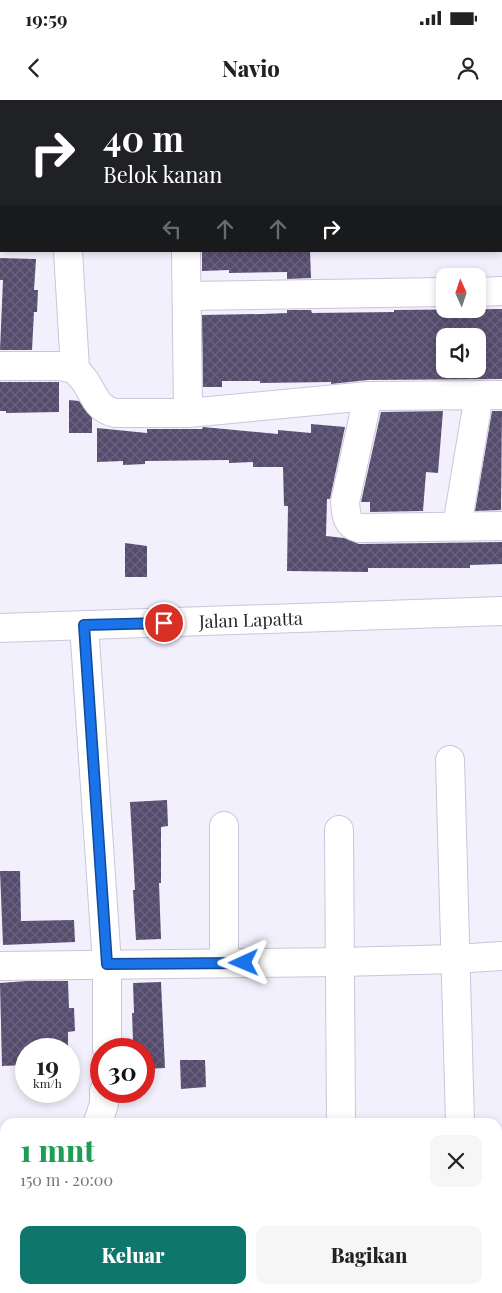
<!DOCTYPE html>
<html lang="id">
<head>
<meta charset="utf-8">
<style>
  body { margin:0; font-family:"Playfair Display",serif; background:#f6f6f6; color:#222; height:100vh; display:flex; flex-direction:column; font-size:19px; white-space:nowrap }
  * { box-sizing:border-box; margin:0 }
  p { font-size:16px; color:#767676 }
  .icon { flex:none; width:28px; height:28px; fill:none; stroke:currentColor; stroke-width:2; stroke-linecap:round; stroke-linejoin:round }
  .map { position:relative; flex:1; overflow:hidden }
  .drawer { position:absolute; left:0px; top:1018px; width:502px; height:176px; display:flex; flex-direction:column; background:#fff; border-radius:15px 15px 0 0; box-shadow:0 2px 8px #0003 }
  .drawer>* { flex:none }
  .guide { position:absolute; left:0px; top:0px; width:502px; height:152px; box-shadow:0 2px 8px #0003; background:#202124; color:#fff; overflow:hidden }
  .needle { width:32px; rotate:357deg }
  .buttons { position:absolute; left:436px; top:168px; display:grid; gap:10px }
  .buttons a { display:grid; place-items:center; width:50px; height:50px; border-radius:10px; background:#fff; box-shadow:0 2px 8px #0003; font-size:25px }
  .speed { position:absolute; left:15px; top:938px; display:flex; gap:10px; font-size:25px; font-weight:700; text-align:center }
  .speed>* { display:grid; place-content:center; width:65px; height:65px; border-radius:50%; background:#fff; box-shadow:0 2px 8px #0003; line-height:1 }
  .speed small { font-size:12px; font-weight:400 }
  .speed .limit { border:8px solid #d22; background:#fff; color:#111 }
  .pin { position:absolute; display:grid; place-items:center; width:42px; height:42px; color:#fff; margin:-21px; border:2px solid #fff; border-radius:50%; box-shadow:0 1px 5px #0007 }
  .me { position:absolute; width:55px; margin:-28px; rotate:269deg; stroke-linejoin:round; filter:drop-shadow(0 0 4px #0008) }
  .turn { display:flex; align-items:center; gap:18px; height:105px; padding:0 20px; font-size:22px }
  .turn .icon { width:65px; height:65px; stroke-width:2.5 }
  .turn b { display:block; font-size:35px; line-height:42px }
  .lanes { display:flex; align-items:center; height:48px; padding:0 20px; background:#0003; justify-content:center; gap:25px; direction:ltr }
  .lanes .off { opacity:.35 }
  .round { display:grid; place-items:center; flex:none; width:52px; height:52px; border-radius:10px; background:#f6f6f6 }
  .overview { display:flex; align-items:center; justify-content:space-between; height:85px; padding:0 20px }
  h1 { font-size:30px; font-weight:800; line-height:38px; color:#1e9e55 }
  .cta { display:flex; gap:10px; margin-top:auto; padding:10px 20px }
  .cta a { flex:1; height:58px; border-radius:10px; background:#0f766e; color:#fff; font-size:20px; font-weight:800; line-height:58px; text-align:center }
  .cta a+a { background:#f6f6f6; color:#222 }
  .status { display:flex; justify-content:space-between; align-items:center; height:35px; padding:0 25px; background:#fff; direction:ltr }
  .status svg { height:14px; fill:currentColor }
  header { display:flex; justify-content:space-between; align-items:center; height:65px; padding:0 20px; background:#fff; font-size:22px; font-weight:800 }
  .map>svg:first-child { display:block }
</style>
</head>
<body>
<div class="status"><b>19:59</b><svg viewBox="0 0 49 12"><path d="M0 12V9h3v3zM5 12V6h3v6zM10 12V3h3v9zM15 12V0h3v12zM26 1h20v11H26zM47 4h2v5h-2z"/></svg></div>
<header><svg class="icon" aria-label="back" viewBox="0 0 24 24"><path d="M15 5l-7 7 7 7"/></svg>Navio<svg class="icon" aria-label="person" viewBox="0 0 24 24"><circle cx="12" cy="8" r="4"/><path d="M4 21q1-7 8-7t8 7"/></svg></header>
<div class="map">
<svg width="502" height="1193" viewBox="0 0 502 1193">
  <defs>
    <pattern id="building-cross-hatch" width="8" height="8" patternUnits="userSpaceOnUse" patternTransform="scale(1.25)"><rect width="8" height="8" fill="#564c6e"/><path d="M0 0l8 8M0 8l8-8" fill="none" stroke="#6b637e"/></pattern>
  </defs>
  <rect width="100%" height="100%" fill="#f3f0fd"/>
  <!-- building -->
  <g fill="url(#building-cross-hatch)" fill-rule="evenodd">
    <path d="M202,151h108l1,27 -24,1v-7l-58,1v-3l-27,1z"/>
    <path d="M0,158l36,1 -2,31h4l-1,22h-3l-2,38h-32l3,-70h-3z"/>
    <path d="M502,209v70l-134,1 -37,4v-2l-71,1v-2h-38v6h-19l-1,-72 60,-1 25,-1v-3h24l1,3 82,-1v-2zM445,236h33v33h-33z"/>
    <path d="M0,282h59v30l-53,1v-2h-6z"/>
    <path d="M69,300l10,1 13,17v15h-23z"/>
    <path d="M443,311l-5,62 -12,-1 -3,39 -53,1v-10h-9l20,-90z"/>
    <path d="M492,311h10l-1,99 -26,1z"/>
    <path d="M311,324l34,3 -15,72h-3l-1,37 18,2 15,6 143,-2v22l-32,1v3h-102v4l-81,-1 1,-65h-4l-1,-39h-30v-5l-24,1v-3l-84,1v3l-22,1v-4l-26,1v-34l50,5v-4h55l1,-2 75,7v-4l33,3z"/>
    <path d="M125,443l22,3v31h-22z"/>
    <path d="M167,700l1,26 -7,1v56h-2l2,56 -25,1 -3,-50h2l-5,-88z"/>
    <path d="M0,771h20l1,50 53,-1 1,22 -72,3z"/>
    <path d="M27,881h41l1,27h5l1,23 -7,1v17h-42v16l-24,1 -2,-83z"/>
    <path d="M161,882l4,86 -21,1v-20h-7l-1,-8h-3l-1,-28h2l-1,-30z"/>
    <path d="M180,960h25l1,27 -25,2z"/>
  </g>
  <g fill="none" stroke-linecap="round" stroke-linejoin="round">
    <defs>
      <g id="street">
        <path d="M54,0v1"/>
        <path d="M185,0v1"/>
        <path d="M501,80h1"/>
        <path d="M68,151l7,118c3,4 7,8 10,12 10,15 11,27 30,32h73"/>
        <path d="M186,151l2,162 180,-17 134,-1"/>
        <path d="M478,192l24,-1"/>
        <path d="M187,196l258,-4"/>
        <path d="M0,266h60l15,3"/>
        <path d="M368,296l-23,106c1,11 1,23 14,26l143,-2"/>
        <path d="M457,426l22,-131"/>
        <path d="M84,525l23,339v85"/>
        <path id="s1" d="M0,528l502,-17"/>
        <path d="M450,660l10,362"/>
        <path d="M224,726v137"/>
        <path d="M339,730l2,292"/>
        <path d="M0,866l341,-4 114,-3 47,-3"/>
        <path d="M98,1022l6,-18v-13"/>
      </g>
    </defs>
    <!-- street casing -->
    <use href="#street" stroke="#cac5da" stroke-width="30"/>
    <!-- street -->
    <use href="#street" stroke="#fff" stroke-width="28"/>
  </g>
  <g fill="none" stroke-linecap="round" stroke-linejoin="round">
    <defs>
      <path id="route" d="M164,523l-80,2 23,339 137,-1"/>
    </defs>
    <!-- route casing -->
    <use href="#route" stroke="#114b97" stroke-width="12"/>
    <!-- route -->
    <use href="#route" stroke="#1a73e8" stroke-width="9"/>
  </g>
  <g text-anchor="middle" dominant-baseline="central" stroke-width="5" stroke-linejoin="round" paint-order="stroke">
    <!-- street labels -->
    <g font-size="18" fill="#26242c" stroke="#f3f0fd">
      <text stroke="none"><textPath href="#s1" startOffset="251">Jalan Lapatta</textPath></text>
    </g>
  </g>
</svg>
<div class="buttons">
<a><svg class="needle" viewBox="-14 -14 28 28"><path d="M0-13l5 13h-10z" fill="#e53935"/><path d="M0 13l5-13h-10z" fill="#767676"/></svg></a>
<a><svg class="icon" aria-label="sound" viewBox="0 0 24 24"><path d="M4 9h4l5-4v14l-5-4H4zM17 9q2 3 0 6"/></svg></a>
</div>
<div class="speed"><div>19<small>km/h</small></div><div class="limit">30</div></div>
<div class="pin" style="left:164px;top:523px;background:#d93025"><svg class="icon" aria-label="arrive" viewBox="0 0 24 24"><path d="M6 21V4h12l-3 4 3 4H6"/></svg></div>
<svg class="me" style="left:244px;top:863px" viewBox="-20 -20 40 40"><path d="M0-17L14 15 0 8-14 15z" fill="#1a73e8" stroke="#fff" stroke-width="4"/></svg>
<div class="guide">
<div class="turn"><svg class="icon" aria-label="right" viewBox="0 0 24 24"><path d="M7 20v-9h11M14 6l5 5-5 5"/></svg><div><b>40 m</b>Belok kanan</div></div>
<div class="lanes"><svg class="icon off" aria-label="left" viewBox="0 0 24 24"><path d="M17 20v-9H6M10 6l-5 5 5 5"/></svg><svg class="icon off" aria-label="ahead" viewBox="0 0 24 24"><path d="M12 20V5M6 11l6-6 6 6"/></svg><svg class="icon off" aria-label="ahead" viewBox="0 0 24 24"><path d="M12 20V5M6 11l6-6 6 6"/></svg><svg class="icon" aria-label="right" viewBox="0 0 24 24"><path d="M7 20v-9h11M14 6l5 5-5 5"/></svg></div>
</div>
<section class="drawer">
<div class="overview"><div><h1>1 mnt</h1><p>150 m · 20:00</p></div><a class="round"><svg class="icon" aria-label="close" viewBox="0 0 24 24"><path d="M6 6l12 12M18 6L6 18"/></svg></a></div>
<div class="cta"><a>Keluar</a><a>Bagikan</a></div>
</section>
</div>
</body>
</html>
